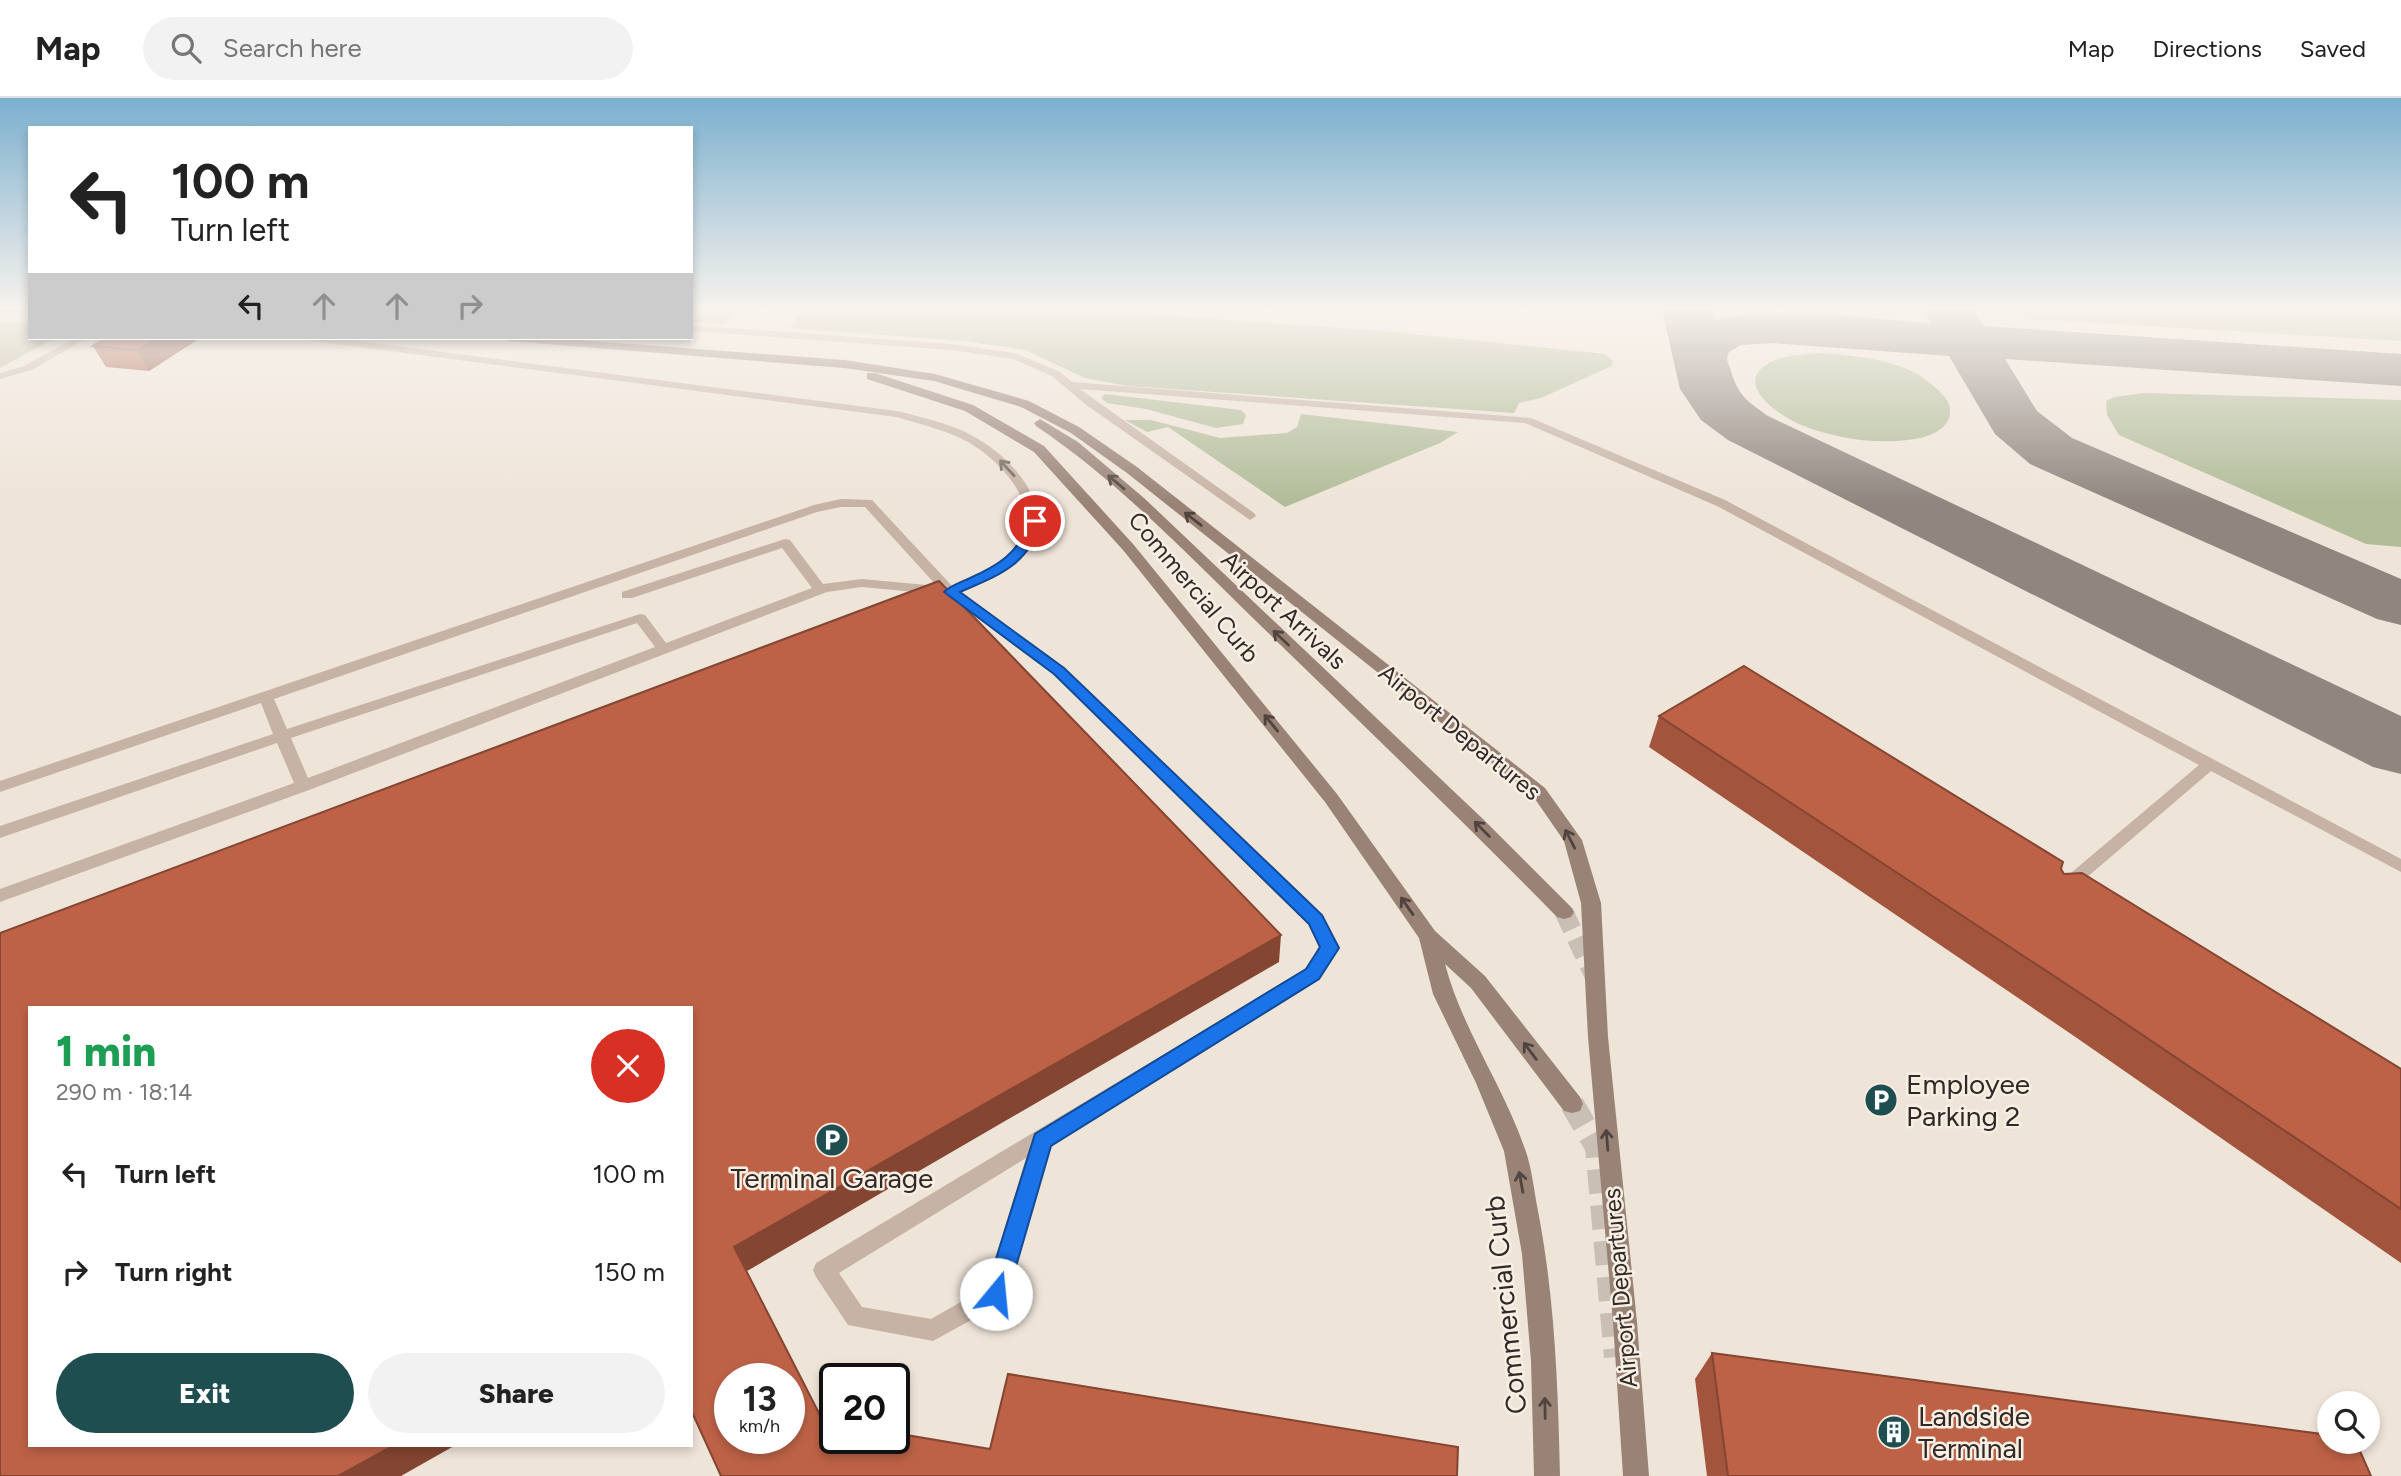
<!DOCTYPE html>
<html lang="en">
<head>
<meta charset="utf-8">
<style>
  body { margin:0; font-family:Figtree,sans-serif; background:#f2f2f2; color:#222; height:100vh; display:flex; flex-direction:column; font-size:26px; white-space:nowrap }
  * { box-sizing:border-box; margin:0 }
  p { font-size:23px; color:#767676 }
  .icon { flex:none; width:38px; height:38px; fill:none; stroke:currentColor; stroke-width:2; stroke-linecap:round; stroke-linejoin:round }
  .map { position:relative; flex:1; overflow:hidden }
  .side { position:absolute; left:28px; top:908px; width:665px; height:441px; display:flex; flex-direction:column; background:#fff; border-radius:0px; box-shadow:0 4px 10px #0003 }
  .side>* { flex:none }
  .hud { position:absolute; left:28px; top:28px; width:665px; height:214px; border-radius:0px; box-shadow:0 4px 10px #0003; background:#fff; color:#222; overflow:hidden }
  .controls { position:absolute; left:2317px; top:1293px; display:grid; gap:14px }
  .controls a { display:grid; place-items:center; width:63px; height:63px; border-radius:50%; background:#fff; box-shadow:0 4px 10px #0003; font-size:35px }
  .speed { position:absolute; left:714px; top:1265px; display:flex; gap:14px; font-size:35px; font-weight:700; text-align:center }
  .speed>* { display:grid; place-content:center; width:91px; height:91px; border-radius:50%; background:#fff; box-shadow:0 4px 10px #0003; line-height:1 }
  .speed small { font-size:18px; font-weight:400 }
  .speed .limit { border:4px solid #111; border-radius:10px; background:#fff; color:#111 }
  .pin { position:absolute; display:grid; place-items:center; width:60px; height:60px; color:#fff; margin:-30px; border:4px solid #fff; border-radius:50%; box-shadow:0 2px 7px #0007 }
  .me { position:absolute; width:77px; margin:-38px; rotate:17deg; stroke-linejoin:round; filter:drop-shadow(0 0 5px #0008) }
  .turn { display:flex; align-items:center; gap:24px; height:147px; padding:0 28px; font-size:32px }
  .turn .icon { width:91px; height:91px; stroke-width:2.5 }
  .turn b { display:block; font-size:49px; line-height:60px }
  .lanes { display:flex; align-items:center; height:66px; padding:0 28px; background:#0003; justify-content:center; gap:35px; direction:ltr }
  .lanes .off { opacity:.35 }
  .round { display:grid; place-items:center; flex:none; width:74px; height:74px; border-radius:37px; background:#f2f2f2 }
  .summary { display:flex; align-items:center; justify-content:space-between; height:119px; padding:0 28px }
  h1 { font-size:42px; font-weight:800; line-height:52px; color:#1e9e55 }
  .button { display:flex; gap:14px; margin-top:auto; padding:14px 28px }
  .button a { flex:1; height:80px; border-radius:42px; background:#1f4e50; color:#fff; font-size:28px; font-weight:800; line-height:80px; text-align:center }
  .button a+a { background:#f2f2f2; color:#222 }
  ul { padding:0; list-style:none }
  li { display:flex; align-items:center; gap:21px; height:98px; padding:0 28px }
  li div { flex:1 }
  li b { display:block; font-size:26px }
  li em { font-style:normal }
  header { display:flex; align-items:center; gap:42px; box-sizing:border-box; height:98px; padding:0 35px; background:#fff; border-bottom:2px solid #e0e0e0 }
  header strong { font-size:33px }
  nav { display:flex; gap:38px; margin-inline-start:auto; font-size:24px }
  .search { width:490px; height:63px; background:#f2f2f2; display:flex; align-items:center; gap:18px; box-sizing:border-box; padding:0 24px; border-radius:38px; color:#767676; font-size:26px }
  .map>svg:first-child { display:block }
</style>
</head>
<body>
<header>
<strong>Map</strong>
<div class="search"><svg class="icon" aria-label="search" viewBox="0 0 24 24"><circle cx="10" cy="10" r="6"/><path d="M15 15l6 6"/></svg>Search here</div>
<nav><a>Map</a><a>Directions</a><a>Saved</a></nav>
</header>
<div class="map">
<svg width="2401" height="1378" viewBox="0 0 2401 1378">
  <rect width="100%" height="100%" fill="#efe4d8"/>
  <!-- green -->
  <g fill="#b1bc99">
    <path d="M691,212h46l-13,15 -33,-3z"/>
    <path d="M804,212h286l293,21 222,23 8,7 -1,5 -71,32 -22,5 -5,10 -387,-27 -42,-8 -60,-28 -61,-9 -174,-13z"/>
    <path d="M2401,212v31l-375,-22 -3,-8z"/>
    <path d="M0,224h30v16h25l-55,30z"/>
    <path d="M1818,255c41,3 90,6 120,37 8,7 15,16 11,28 -4,13 -22,19 -34,21 -39,6 -79,0 -116,-15 -22,-10 -68,-42 -28,-62 14,-7 32,-7 47,-9z"/>
    <path d="M2144,295l257,7v147l-35,-3 -247,-109 -12,-20 -1,-14 8,-4z"/>
    <path d="M1105,296l136,16 5,5 -3,9 -27,4 -70,-19 -39,-6 -6,-5z"/>
    <path d="M1301,316l157,18 -18,11 -155,64 -117,-80 -21,5 -22,-12h26l69,18 67,-5 10,-6z"/>
  </g>
  <g fill="none" stroke-linecap="round" stroke-linejoin="round">
    <!-- taxiway -->
    <path fill="#90867f" fill-rule="evenodd" d="M1662,212h50l3,10c65,-16 149,-1 216,3l-7,-13h50l10,16 417,28v32l-396,-27 32,52 35,27 329,141v46l-24,-6 -347,-155 -35,-30 -46,-78 -177,-13 -31,2 -12,7c-3,7 -2,9 1,16 8,28 16,32 38,48l633,300v58l-28,-7 -645,-327 -27,-20 -21,-31z"/>
    <!-- secondary-tunnel-far1 -->
    <path stroke="#c9bfb4" stroke-width="19" stroke-dasharray="19 10" stroke-linecap="butt" d="M1564,814l30,64"/>
    <!-- secondary-tunnel -->
    <path stroke="#c9bfb4" stroke-width="24" stroke-dasharray="24 12" stroke-linecap="butt" d="M1572,1006l25,43 19,210"/>
    <!-- lane -->
    <g fill="#c6b3a5" fill-rule="evenodd">
      <path d="M691,227l260,19 64,9 45,19 12,10 459,36 194,82 676,359v13l-190,-101 -140,120h-12l-2,-4 2,-4 140,-118 -482,-259 -192,-83 -445,-34 174,124 2,3 -6,4 -165,-116 -33,-28 -39,-17 -62,-9 -260,-19z"/>
      <path d="M75,240h12l-55,32 -32,9v-6l24,-7z"/>
      <path d="M308,240h27l562,73c27,7 57,13 81,28 40,23 85,78 43,120 -16,16 -41,25 -61,34l104,75 257,247 18,33 -21,31 -267,164 -47,159 -71,39 -85,-16 -32,-48 -3,-7 3,-7 490,-294 15,-22 -12,-22 -255,-251 -105,-77 -11,1 -1,-4 -75,-7 -35,5 -518,198 -309,112v-13l294,-106 -17,-40 -277,95v-12l273,-92 -12,-31 -261,89v-11l814,-276 27,-6 31,1 80,86c20,-8 47,-17 62,-34 35,-40 -11,-90 -46,-110 -22,-12 -48,-18 -72,-25l-583,-76zM841,409h24l72,79 -75,-7 -39,5 -33,-44 -5,-1 -163,53v6h10l150,-50 30,40 -146,55 -21,-28 -5,-1 -353,115 -13,-30 543,-187zM637,525l18,24 -347,131 -17,-40zM1026,1060l-39,129 -56,32 -69,-12 -23,-34z"/>
    </g>
    <!-- secondary -->
    <g fill="#998377" fill-rule="evenodd">
      <path d="M0,212h30v4l-30,-1z"/>
      <path d="M503,240h47l294,22 91,14 94,27 50,26 58,40 408,321 37,52 19,63 7,134 29,285 12,154h-26l-10,-154 -25,-285 -7,-134 -17,-62 -31,-45 -406,-323 -56,-40 -50,-26 -87,-26 -90,-13 -335,-27z"/>
      <path d="M867,275h8l98,32 71,41 89,98 204,250 98,137 50,45 95,121 3,7 -3,7 -8,2 -8,-2 -93,-123 -26,-24c17,65 58,121 80,185 7,19 9,42 13,62 17,88 20,176 22,265h-26l-3,-115 -9,-107 -18,-103 -28,-68 -43,-89 -14,-56 -94,-136 -202,-252 -89,-98 -69,-41 -98,-32z"/>
      <path d="M1040,321l38,23 66,56 339,321 88,88 3,5 -3,5 -7,2 -7,-2c-98,-100 -199,-197 -299,-294 -71,-69 -140,-142 -222,-197l-2,-3z"/>
    </g>
  </g>
  <!-- wall -->
  <g fill="#a3543d">
    <path d="M106,240h94l-51,33 -43,-4 -13,-21z"/>
    <path d="M1659,618l402,153 3,5 337,195v194l-327,-227 -425,-289z"/>
    <path d="M1712,1255l659,123h-664l-12,-97z"/>
  </g>
  <!-- shaded-wall -->
  <g fill="#844532">
    <path d="M156,240h44l-51,33 -12,-21z"/>
    <path d="M1281,837l-2,27 -532,309 -13,-24z"/>
    <path d="M393,1348h61l-53,30h-63z"/>
  </g>
  <!-- building -->
  <g fill="#bd6247" stroke="#844532" stroke-width="2" fill-rule="evenodd">
    <path d="M106,240h50l-19,12 -44,-4z"/>
    <path d="M939,483l342,354 -547,312 89,174 12,2v15h59v-5l96,16 18,-75 450,73 -1,29h-736l-30,-66v-402h-661v438h363l-55,30h-338v-543zM730,1281h59v59h-59z"/>
    <path d="M1744,568l319,196 -2,7 3,5 18,-1 319,196v140l-303,-204 -439,-289z"/>
    <path d="M1712,1255l617,82v7h27l15,34h-643z"/>
  </g>
  <!-- one-way arrows -->
  <defs><path id="oneway-shaft" d="M-6 0H5M1.5-3L5.5 0L1.5 3" fill="none" stroke-width="1.6" stroke-linecap="round" stroke-linejoin="round" transform="scale(1.75)"/></defs>
  <use stroke="#75675f" href="#oneway-shaft" transform="translate(1007 370) rotate(-133)"/>
  <g stroke="#51443e">
    <use href="#oneway-shaft" transform="translate(1116 384) rotate(-140)"/>
    <use href="#oneway-shaft" transform="translate(1193 421) rotate(-142)"/>
    <use href="#oneway-shaft" transform="translate(1281 540) rotate(-137)"/>
    <use href="#oneway-shaft" transform="translate(1271 625) rotate(-129)"/>
    <use href="#oneway-shaft" transform="translate(1482 731) rotate(-135)"/>
    <use href="#oneway-shaft" transform="translate(1570 741) rotate(-117)"/>
    <use href="#oneway-shaft" transform="translate(1407 808) rotate(-125)"/>
    <use href="#oneway-shaft" transform="translate(1530 953) rotate(-127)"/>
    <use href="#oneway-shaft" transform="translate(1607 1042) rotate(-95)"/>
    <use href="#oneway-shaft" transform="translate(1521 1084) rotate(-100)"/>
    <use href="#oneway-shaft" transform="translate(1545 1310) rotate(-91)"/>
  </g>
  <!-- sky -->
  <linearGradient id="sky" x2="0" y2="1"><stop stop-color="#7bb0cf"/><stop offset="0.52" stop-color="#f8f3ed"/><stop offset="1" stop-color="#f8f3ed" stop-opacity="0"/></linearGradient>
  <rect width="2401" height="405" fill="url(#sky)"/>
  <!-- route -->
  <path fill="#1a73e8" stroke="#114b97" stroke-width="2" d="M1035,419l6,4c-12,44 -42,54 -81,71l104,76 258,247 17,33 -20,31 -268,167 -43,148 -4,8 -8,3 -7,-3 -4,-8 50,-160 271,-165 14,-22 -11,-23 -255,-250 -110,-82c6,-6 15,-9 24,-13 29,-13 51,-25 61,-58z"/>
  <!-- icons -->
  <defs>
    <symbol id="parking-disc" viewBox="-11 -11 22 22"><circle r="9.5" fill="#1f4e50" stroke="#f7eee4"/><path d="M-3.5-5.5H1a3.5 3.5 0 0 1 0 7H-1V5.5H-3.5ZM-1-3.4V-.6H.8a1.4 1.4 0 0 0 0-2.8Z" fill="#fff"/></symbol>
    <symbol id="building-disc" viewBox="-11 -11 22 22"><circle r="9.5" fill="#1f4e50" stroke="#f7eee4"/><path d="M-4-6H4V6H1V3H-1V6H-4ZM-2.5-4.3h1.7v1.8h-1.7ZM.8-4.3h1.7v1.8H.8ZM-2.5-1h1.7V.8h-1.7ZM.8-1h1.7V.8H.8Z" fill="#fff"/></symbol>
  </defs>
  <g fill-rule="evenodd">
    <use href="#parking-disc" x="1862" y="983" width="38" height="38"/>
    <use href="#parking-disc" x="813" y="1023" width="38" height="38"/>
    <use href="#building-disc" x="1875" y="1315" width="38" height="38"/>
  </g>
  <g text-anchor="middle" dominant-baseline="central" stroke-width="5" stroke-linejoin="round" paint-order="stroke">
    <!-- street labels -->
    <g font-size="24" fill="#322926" stroke="#f7eee4">
      <text transform="translate(1194 489) rotate(50)">Commercial Curb</text>
      <text transform="translate(1284 512) rotate(43)">Airport Arrivals</text>
      <text transform="translate(1460 634) rotate(39)">Airport Departures</text>
      <text transform="translate(1620 1190) rotate(-95)">Airport Departures</text>
    </g>
    <!-- near-poi labels -->
    <g font-size="28" fill="#322926" stroke="#f7eee4" text-anchor="start">
      <text x="1906" y="986">Employee<tspan x="1906" dy="32">Parking 2</tspan></text>
      <text x="832" y="1080" text-anchor="middle">Terminal Garage</text>
      <text x="1918" y="1318">Landside<tspan x="1918" dy="32">Terminal</tspan></text>
    </g>
    <!-- near-street labels -->
    <g font-size="28" fill="#322926" stroke="#f7eee4">
      <text transform="translate(1505 1207) rotate(-96)">Commercial Curb</text>
    </g>
  </g>
</svg>
<div class="controls">
<a><svg class="icon" aria-label="search" viewBox="0 0 24 24"><circle cx="10" cy="10" r="6"/><path d="M15 15l6 6"/></svg></a>
</div>
<div class="speed"><div>13<small>km/h</small></div><div class="limit">20</div></div>
<div class="pin" style="left:1035px;top:423px;background:#d93025"><svg class="icon" aria-label="arrive" viewBox="0 0 24 24"><path d="M6 21V4h12l-3 4 3 4H6"/></svg></div>
<svg class="me" style="left:996px;top:1196px" viewBox="-20 -20 40 40"><circle r="19" fill="#fff"/><path d="M0-13L10 11 0 6-10 11z" fill="#1a73e8"/></svg>
<div class="hud">
<div class="turn"><svg class="icon" aria-label="left" viewBox="0 0 24 24"><path d="M17 20v-9H6M10 6l-5 5 5 5"/></svg><div><b>100 m</b>Turn left</div></div>
<div class="lanes"><svg class="icon" aria-label="left" viewBox="0 0 24 24"><path d="M17 20v-9H6M10 6l-5 5 5 5"/></svg><svg class="icon off" aria-label="ahead" viewBox="0 0 24 24"><path d="M12 20V5M6 11l6-6 6 6"/></svg><svg class="icon off" aria-label="ahead" viewBox="0 0 24 24"><path d="M12 20V5M6 11l6-6 6 6"/></svg><svg class="icon off" aria-label="right" viewBox="0 0 24 24"><path d="M7 20v-9h11M14 6l5 5-5 5"/></svg></div>
</div>
<section class="side">
<div class="summary"><div><h1>1 min</h1><p>290 m · 18:14</p></div><a class="round" style="background:#d93025;color:#fff"><svg class="icon" aria-label="close" viewBox="0 0 24 24"><path d="M6 6l12 12M18 6L6 18"/></svg></a></div>
<ul>
<li><svg class="icon" aria-label="left" viewBox="0 0 24 24"><path d="M17 20v-9H6M10 6l-5 5 5 5"/></svg><div><b>Turn left</b></div><em>100 m</em></li>
<li><svg class="icon" aria-label="right" viewBox="0 0 24 24"><path d="M7 20v-9h11M14 6l5 5-5 5"/></svg><div><b>Turn right</b></div><em>150 m</em></li>
</ul>
<div class="button"><a>Exit</a><a>Share</a></div>
</section>
</div>
</body>
</html>
